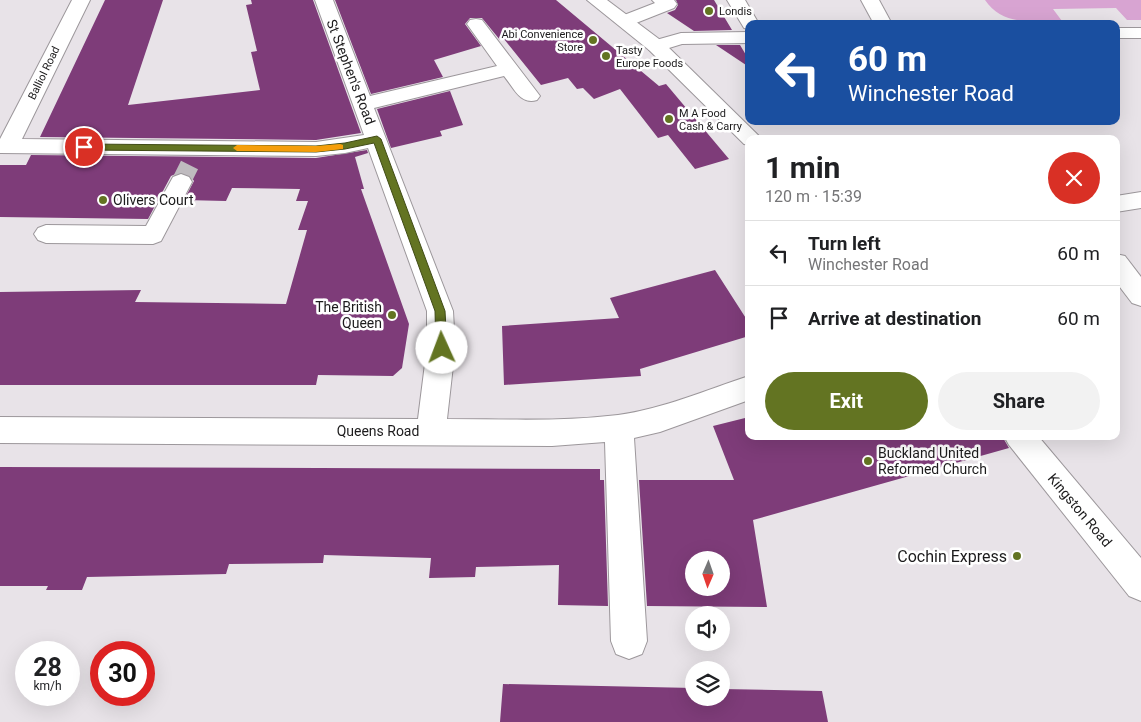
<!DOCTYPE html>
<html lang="en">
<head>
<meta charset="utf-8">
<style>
  body { margin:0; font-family:Roboto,sans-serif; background:#f2f2f2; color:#202124; height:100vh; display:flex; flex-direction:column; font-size:19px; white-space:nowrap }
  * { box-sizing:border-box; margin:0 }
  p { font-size:16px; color:#757577 }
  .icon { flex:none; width:28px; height:28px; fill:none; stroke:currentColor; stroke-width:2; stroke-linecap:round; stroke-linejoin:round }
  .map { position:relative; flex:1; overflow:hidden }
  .details { position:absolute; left:745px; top:135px; width:375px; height:305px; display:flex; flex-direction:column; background:#fff; border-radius:10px; box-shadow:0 5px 20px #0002 }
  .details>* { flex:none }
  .banner { position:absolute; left:745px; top:20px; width:375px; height:105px; border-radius:10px; box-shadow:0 5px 20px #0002; background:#1a4fa0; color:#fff; overflow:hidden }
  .needle { width:32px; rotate:182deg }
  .buttons { position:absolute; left:685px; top:551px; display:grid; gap:10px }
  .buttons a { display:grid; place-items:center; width:45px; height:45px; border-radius:50%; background:#fff; box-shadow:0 5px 20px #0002; font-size:25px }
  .speed { position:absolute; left:15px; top:641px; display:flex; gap:10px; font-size:25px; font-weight:700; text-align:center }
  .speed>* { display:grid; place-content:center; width:65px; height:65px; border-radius:50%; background:#fff; box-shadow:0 5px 20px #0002; line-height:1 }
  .speed small { font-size:12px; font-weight:400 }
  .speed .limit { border:8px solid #d22; background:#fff; color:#111 }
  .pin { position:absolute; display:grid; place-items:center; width:42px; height:42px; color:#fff; margin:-21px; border:2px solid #fff; border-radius:50%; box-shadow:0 1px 5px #0007 }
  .me { position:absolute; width:55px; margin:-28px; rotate:358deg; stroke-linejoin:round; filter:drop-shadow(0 0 4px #0008) }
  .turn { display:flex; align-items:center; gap:18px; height:105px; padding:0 20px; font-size:22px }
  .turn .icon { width:65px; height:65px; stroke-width:2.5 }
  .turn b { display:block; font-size:35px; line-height:42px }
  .round { display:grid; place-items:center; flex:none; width:52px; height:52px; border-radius:26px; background:#f2f2f2 }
  .summary { display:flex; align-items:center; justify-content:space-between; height:85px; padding:0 20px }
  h1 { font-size:30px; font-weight:700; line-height:38px }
  .action { display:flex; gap:10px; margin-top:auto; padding:10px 20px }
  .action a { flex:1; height:58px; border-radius:30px; background:#637422; color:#fff; font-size:20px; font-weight:700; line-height:58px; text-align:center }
  .action a+a { background:#f2f2f2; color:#202124 }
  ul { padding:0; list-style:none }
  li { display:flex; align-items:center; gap:15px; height:65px; padding:0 20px; border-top:1px solid #e0e0e0 }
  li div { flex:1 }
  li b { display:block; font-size:19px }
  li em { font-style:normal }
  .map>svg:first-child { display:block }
</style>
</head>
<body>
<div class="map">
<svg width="1141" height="722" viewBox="0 0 1141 722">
  <rect width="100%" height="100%" fill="#e8e3e8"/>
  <!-- green -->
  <path fill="#d8a4d2" d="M985,0h156v20h-14l-11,-12 -63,1 9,12c-27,1 -60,5 -77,-21z"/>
  <!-- building -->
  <g fill="#7e3c79" fill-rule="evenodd">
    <path d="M105,0h58l-35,105 132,-15 -9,-38 6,-1 -11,-46 6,-1 -1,-4h62l48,133 -45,7 -276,-3z"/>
    <path d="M335,0h221l103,86 7,-2 63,75 -34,10 -27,-34 -10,3 -38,-49 -26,10 -11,-11 -6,1 -9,-11 -27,7 -37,-46 -4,1 -18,-22h-12l-5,6 16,22 -47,14 9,17 -72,17z"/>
    <path d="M676,0h38l18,30 -38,1 -27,-18 8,-3 3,-5z"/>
    <path d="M716,45h24l9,15v7z"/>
    <path d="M450,91l13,34 -23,6 2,5 -51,12 -14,-39z"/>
    <path d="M367,150l1,3 -13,4 9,32h-3l48,135 -7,44 -9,8 -75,-1 -2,10h-316v-93l141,-2 -6,12 151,2 21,-74h-9l10,-29h-12l4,-12 -68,-1 -6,13 -42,-1 10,-19 -4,-6 -10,-3 -9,4 -23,43 -148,-2v-52h26l5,-10 285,3z"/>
    <path d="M715,270l34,53v13l-109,33 1,7 -137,9 -2,-59 117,-8 -9,-20z"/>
    <path d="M749,417v19h253l7,12 -256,72 14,87 -120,-1 -8,-126h95l-21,-54zM694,560h27v28h-27z"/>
    <path d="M0,467l600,2v11h4l4,126 -50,-1 1,-40 -83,2 -1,10 -46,1 2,-20 -73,-2 -34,-1 -1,8 -94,1 -3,10 -139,3 -5,13h-36l2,-4h-48z"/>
    <path d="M503,684l191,4v10h27v-9l101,2 6,31h-328z"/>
  </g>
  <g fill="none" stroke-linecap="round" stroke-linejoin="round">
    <!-- minor-tunnel -->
    <path stroke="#bfbbbf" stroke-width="19" stroke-dasharray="19 10" stroke-linecap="butt" d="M181,182l9,-18"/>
    <defs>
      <g id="minor">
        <path d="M72,0h18l-68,139 294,3 48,-7 -49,-135h18l37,96 127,-30 -30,-42 3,-4 6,-1 6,1 55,72 3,4 -3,4c-17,5 -23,-12 -33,-24l-130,32 79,203 2,37 -8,71c57,0 114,3 171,-4 45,-6 88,-25 131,-39v24l-89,32 -26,6 13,203 -5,13 -13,5 -13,-5 -5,-13 -6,-199 -53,4 -552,-3v-26l418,2 9,-71v-37l-59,-163 -23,5 -29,3 -316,-3v-14z"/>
        <path d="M652,0h22l3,4 -3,4 -43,17 -6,1 -6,-1 -3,-4 3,-4 36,-14z"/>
        <path d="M727,0h18l14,24h-10v5l-5,-1z"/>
        <path d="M861,0h18l13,24h-18z"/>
        <rect x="1116" y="28" width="25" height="10"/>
        <path d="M749,32v11l-67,1 -26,8 -7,-2 -2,-4 2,-4 32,-9z"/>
        <path d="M181,174l8,3 3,5 -31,59 -8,3 -107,-1 -8,-3 -4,-6 4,-6 8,-3 100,1 27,-49z"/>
        <path d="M1141,192v16l-25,4v-16z"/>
        <path d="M1116,254l9,2 16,21v29l-9,-3 -16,-21z"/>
      </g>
      <g id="major">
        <path d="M587,0h20l56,42 99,97h-13v6l-5,-1 -95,-94z"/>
        <path d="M1004,436h34l103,122v43l-12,-5 -120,-151z"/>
      </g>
    </defs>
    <!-- minor casing -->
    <use href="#minor" stroke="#9c979b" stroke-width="2"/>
    <!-- major casing -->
    <use href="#major" stroke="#9c979b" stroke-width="2"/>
    <!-- minor -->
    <use href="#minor" fill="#fff" fill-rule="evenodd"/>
    <!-- major -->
    <use href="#major" fill="#fff" fill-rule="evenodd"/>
  </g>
  <!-- route -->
  <path fill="#637422" stroke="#404b16" d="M377,136l4,3 64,172 2,37 -5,5 -6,-5 -1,-37 -61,-168 -29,6 -29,3 -232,-2 -4,-3 4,-3 232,2 29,-3z"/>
  <!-- slow -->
  <path fill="#f59e0b" d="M340,144l3,1v4l-27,3 -79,-1 -4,-3 4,-3 79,1z"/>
  <!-- markers -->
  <g fill="#637422" stroke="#fff" stroke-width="2">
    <circle cx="709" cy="11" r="5"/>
    <circle cx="593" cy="40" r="5"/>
    <circle cx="606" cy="56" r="5"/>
    <circle cx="669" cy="119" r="5"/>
    <circle cx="103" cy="200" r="5"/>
    <circle cx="392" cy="315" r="5"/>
    <circle cx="868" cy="461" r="5"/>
    <circle cx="1017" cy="556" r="5"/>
  </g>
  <g text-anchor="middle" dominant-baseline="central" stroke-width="5" stroke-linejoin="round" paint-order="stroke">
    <!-- far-poi labels -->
    <g font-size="11" fill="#1c1b1c" stroke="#fff" text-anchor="start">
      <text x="719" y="11">Londis</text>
      <text x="583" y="34" text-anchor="end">Abi Convenience<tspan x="583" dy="13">Store</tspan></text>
      <text x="616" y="50">Tasty<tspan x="616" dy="13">Europe Foods</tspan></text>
      <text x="679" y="113">M A Food<tspan x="679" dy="13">Cash &amp; Carry</tspan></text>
    </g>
    <!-- far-street labels -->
    <g font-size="11" fill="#1c1b1c" stroke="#fff">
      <text transform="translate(44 73) rotate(-64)">Balliol Road</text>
    </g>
    <!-- street labels -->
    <g font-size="14" fill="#1c1b1c" stroke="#fff">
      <text transform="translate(351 72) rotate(69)">St Stephen's Road</text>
      <text x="378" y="431">Queens Road</text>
      <text transform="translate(1080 510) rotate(50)">Kingston Road</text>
    </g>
    <!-- poi labels -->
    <g font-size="14" fill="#1c1b1c" stroke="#fff" text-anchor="start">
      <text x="113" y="200">Olivers Court</text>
      <text x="382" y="307" text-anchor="end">The British<tspan x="382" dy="16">Queen</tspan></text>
      <text x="878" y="453">Buckland United<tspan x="878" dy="16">Reformed Church</tspan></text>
    </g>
    <!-- near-poi labels -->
    <g font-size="16" fill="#1c1b1c" stroke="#fff" text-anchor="end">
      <text x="1007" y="556">Cochin Express</text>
    </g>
  </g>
</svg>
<div class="buttons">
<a><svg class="needle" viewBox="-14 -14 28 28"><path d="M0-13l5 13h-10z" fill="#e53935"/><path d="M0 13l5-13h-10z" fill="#757577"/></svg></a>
<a><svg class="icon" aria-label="sound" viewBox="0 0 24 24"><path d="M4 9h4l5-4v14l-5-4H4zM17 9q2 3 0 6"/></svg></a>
<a><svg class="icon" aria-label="layers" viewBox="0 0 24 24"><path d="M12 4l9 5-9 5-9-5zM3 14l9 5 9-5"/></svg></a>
</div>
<div class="speed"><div>28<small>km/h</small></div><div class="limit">30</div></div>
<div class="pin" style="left:84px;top:147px;background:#d93025"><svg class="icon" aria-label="arrive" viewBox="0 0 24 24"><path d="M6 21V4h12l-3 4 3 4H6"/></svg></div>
<svg class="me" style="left:442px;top:348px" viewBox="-20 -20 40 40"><circle r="19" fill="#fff"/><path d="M0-13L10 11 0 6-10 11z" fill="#637422"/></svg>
<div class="banner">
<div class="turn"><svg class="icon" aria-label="left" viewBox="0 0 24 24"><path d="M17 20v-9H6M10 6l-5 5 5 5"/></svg><div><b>60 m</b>Winchester Road</div></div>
</div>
<section class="details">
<div class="summary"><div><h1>1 min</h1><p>120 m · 15:39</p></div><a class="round" style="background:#d93025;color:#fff"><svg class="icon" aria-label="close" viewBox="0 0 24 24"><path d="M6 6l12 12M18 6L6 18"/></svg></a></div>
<ul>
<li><svg class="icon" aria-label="left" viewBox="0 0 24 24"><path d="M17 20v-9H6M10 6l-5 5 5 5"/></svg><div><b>Turn left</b><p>Winchester Road</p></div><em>60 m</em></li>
<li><svg class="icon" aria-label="arrive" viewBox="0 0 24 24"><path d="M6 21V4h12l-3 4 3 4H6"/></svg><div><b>Arrive at destination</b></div><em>60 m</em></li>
</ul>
<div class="action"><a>Exit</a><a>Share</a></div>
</section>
</div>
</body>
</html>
